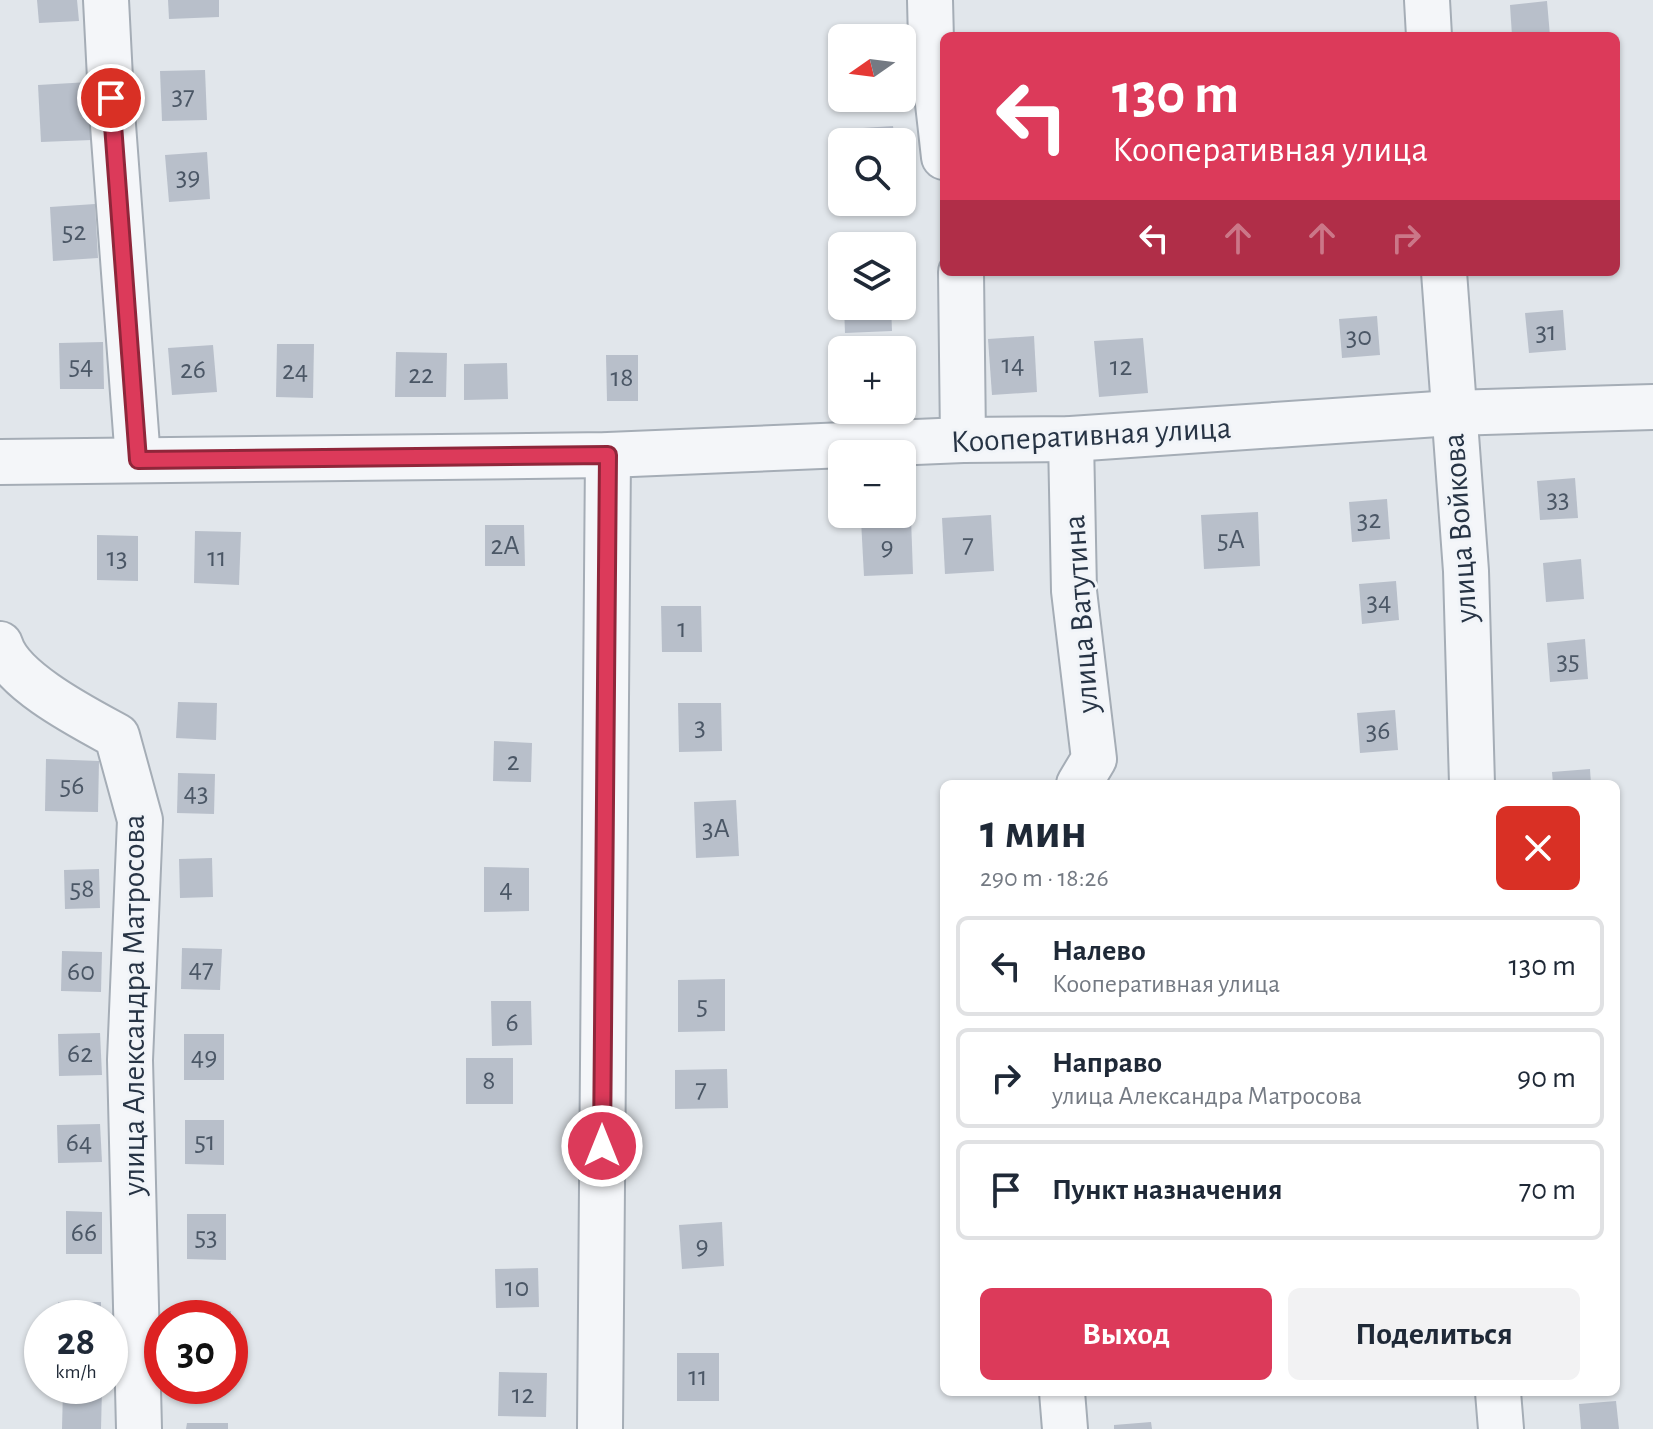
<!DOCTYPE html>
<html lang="ru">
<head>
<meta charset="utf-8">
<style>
  body { margin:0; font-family:"Alegreya Sans",sans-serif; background:#f2f2f3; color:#1f2937; height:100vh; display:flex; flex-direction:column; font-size:30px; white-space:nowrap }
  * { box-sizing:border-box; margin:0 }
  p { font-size:26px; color:#747a83 }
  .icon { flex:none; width:44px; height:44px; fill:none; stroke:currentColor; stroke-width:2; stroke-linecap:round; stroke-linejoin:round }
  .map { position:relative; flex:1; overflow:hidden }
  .drawer { position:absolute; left:940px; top:780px; width:680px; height:616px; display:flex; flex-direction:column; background:#fff; border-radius:12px; box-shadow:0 2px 6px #0004 }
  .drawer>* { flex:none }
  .hud { position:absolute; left:940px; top:32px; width:680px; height:244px; border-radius:12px; box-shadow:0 2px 6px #0004; background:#dc3a5a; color:#fff; overflow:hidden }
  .needle { width:52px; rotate:256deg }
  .fabs { position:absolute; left:828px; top:24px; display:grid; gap:16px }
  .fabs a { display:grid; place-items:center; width:88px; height:88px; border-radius:12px; background:#fff; box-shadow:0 2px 6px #0004; font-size:40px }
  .speed { position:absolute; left:24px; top:1300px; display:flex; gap:16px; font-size:40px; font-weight:700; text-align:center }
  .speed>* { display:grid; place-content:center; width:104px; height:104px; border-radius:50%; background:#fff; box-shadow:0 2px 6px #0004; line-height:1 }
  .speed small { font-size:20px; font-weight:400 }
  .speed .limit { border:12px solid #d22; background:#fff; color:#111 }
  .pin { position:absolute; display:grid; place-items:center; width:68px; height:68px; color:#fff; margin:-34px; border:4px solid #fff; border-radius:50%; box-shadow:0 2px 8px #0007 }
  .me { position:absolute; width:88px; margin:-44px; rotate:0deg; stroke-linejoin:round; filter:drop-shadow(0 0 6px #0008) }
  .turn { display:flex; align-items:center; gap:28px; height:168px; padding:0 40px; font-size:36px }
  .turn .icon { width:104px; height:104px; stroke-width:2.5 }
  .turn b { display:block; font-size:56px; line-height:68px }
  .lanes { display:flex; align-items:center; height:76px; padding:0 40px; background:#0003; justify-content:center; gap:40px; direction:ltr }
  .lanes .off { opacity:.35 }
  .round { display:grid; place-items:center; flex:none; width:84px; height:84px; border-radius:12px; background:#f2f2f3 }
  .head { display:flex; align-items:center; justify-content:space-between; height:136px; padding:0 40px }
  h1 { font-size:48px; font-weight:700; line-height:60px }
  .button { display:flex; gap:16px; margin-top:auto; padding:16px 40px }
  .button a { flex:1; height:92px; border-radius:12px; background:#dc3a5a; color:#fff; font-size:32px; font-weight:700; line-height:92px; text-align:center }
  .button a+a { background:#f2f2f3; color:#1f2937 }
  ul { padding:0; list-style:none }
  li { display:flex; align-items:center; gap:24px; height:100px; margin:0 16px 12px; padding:0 24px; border:4px solid #e0e1e3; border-radius:12px }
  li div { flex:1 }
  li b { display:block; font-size:30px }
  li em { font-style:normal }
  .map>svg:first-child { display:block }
</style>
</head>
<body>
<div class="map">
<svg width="1653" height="1429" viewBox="0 0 1653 1429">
  <rect width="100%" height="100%" fill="#e1e6eb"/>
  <!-- building -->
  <g fill="#b8bfca">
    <path d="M37,0h40l2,21 -40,2z"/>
    <path d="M168,0h51v17l-50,2z"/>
    <path d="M1547,1l3,35h-38l-2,-31z"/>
    <path d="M205,70l2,50 -45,1 -2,-50z"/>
    <path d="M89,82l3,58 -51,2 -3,-57z"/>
    <path d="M893,126l2,16h-46l-1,-13z"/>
    <path d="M207,152l3,47 -41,3 -4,-47z"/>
    <path d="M95,204l3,54 -45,3 -3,-54z"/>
    <path d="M844,306h47l1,25 -47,2z"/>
    <path d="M1563,310l3,40 -37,3 -4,-40z"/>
    <path d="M1377,316l3,39 -38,3 -3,-39z"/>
    <path d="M1034,336l3,56 -45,3 -4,-56z"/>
    <path d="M1143,338l5,55 -49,4 -5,-56z"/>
    <path d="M103,342l1,47h-44l-1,-46z"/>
    <path d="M277,344h37l-1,54 -37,-1z"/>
    <path d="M213,345l4,47 -45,3 -4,-47z"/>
    <path d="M396,352l51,1 -1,44h-51z"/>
    <path d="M606,355h32v46h-31z"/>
    <path d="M507,363l1,36 -44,1v-36z"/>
    <path d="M1575,478l3,40 -38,2 -3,-39z"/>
    <path d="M1387,499l3,40 -38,3 -3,-40z"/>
    <path d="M1258,512l2,54 -56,3 -3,-54z"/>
    <path d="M991,515l3,56 -49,3 -3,-56z"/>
    <path d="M911,518l2,56 -49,2 -3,-56z"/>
    <path d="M485,525h39l1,41h-40z"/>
    <path d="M195,531l46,1 -2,53 -45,-2z"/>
    <path d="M97,535l41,1v45l-41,-1z"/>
    <path d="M1581,559l3,40 -38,3 -3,-39z"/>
    <path d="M1396,581l3,39 -37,4 -3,-40z"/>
    <path d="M661,606h40l1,46h-40z"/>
    <path d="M1585,639l3,40 -38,3 -3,-39z"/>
    <path d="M178,702l39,1 -1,37 -40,-2z"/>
    <path d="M678,703h43l1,48 -43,1z"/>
    <path d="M1395,710l3,40 -38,3 -3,-40z"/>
    <path d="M494,741l38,2 -1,39 -38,-1z"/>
    <path d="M46,759l53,2 -1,51 -53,-1z"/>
    <path d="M1590,769l1,15h-38l-1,-12z"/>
    <path d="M178,773l37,1 -1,40 -37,-1z"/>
    <path d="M736,800l3,56 -43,2 -2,-56z"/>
    <path d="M212,858l1,39 -33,1 -1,-39z"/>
    <path d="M484,867l45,1v43l-45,1z"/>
    <path d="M99,869l1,39 -35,1 -1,-39z"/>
    <path d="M182,948l40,1 -2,41 -39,-1z"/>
    <path d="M62,951l40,1 -1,40 -40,-1z"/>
    <path d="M725,979v52l-47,1v-52z"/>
    <path d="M491,1001h40l1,44 -40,1z"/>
    <path d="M100,1033l2,42 -43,1 -1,-42z"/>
    <rect x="184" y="1034" width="40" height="46"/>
    <rect x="466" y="1058" width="47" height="46"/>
    <path d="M727,1069l1,39 -53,1v-39z"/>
    <path d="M185,1120h39v45l-39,-1z"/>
    <path d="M100,1124l2,38 -44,1 -1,-38z"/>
    <path d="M66,1211l36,1v42h-36z"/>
    <path d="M187,1214h39v46l-39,-1z"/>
    <path d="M722,1222l2,44 -42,3 -3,-44z"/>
    <path d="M538,1268l1,39 -43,1 -1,-39z"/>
    <rect x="58" y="1302" width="43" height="16"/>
    <rect x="187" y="1311" width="44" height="7"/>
    <rect x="677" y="1353" width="42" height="48"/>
    <path d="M499,1372l48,1 -1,44 -48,-1z"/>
    <path d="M63,1388l39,1 -1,40h-39z"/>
    <path d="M1616,1401l3,28h-38l-2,-25z"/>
    <path d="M1151,1422l1,7h-38v-4z"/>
    <path d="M187,1423h41v6h-42z"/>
  </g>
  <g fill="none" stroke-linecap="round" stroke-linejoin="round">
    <defs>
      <g id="minor">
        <path d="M106,0l5,98 27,362"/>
        <path d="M930,0l1,41 13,116"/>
        <path d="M1427,0l2,36"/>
        <path d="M961,272l2,168"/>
        <path d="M1444,272l22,299 6,213"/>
        <path d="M1071,439l3,152 20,168 -15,25"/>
        <path d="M0,462l608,-7 355,-15 108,-1 381,-26 201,-6"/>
        <path d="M0,644c11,37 84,74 117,92l23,84 -10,240 9,369"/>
        <path d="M1062,1392l3,37"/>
        <path d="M1498,1392l3,37"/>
        <path d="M600,1429l8,-974"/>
      </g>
    </defs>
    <!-- minor casing -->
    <use href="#minor" stroke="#a5adb6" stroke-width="48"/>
    <!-- minor -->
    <use href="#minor" stroke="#f4f6f9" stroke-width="44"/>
  </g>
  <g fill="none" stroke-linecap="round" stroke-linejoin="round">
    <defs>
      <path id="route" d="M111,98l27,362 470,-5 -6,691"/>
    </defs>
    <!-- route casing -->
    <use href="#route" stroke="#8f263a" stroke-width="20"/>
    <!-- route -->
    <use href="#route" stroke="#dc3a5a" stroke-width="14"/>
  </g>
  <g text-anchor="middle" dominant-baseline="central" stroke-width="6" stroke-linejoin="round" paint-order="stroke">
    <!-- number labels -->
    <g font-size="28" fill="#4b5766">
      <text x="183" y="96">37</text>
      <text x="188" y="177">39</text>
      <text x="74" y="232">52</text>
      <text x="1546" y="332">31</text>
      <text x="1359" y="337">30</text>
      <text x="1013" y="365">14</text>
      <text x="81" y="366">54</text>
      <text x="1121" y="367">12</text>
      <text x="193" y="370">26</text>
      <text x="295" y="371">24</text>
      <text x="421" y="375">22</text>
      <text x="622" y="378">18</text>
      <text x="1558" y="499">33</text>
      <text x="1369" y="520">32</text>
      <text x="1231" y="540">5А</text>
      <text x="968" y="544">7</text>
      <text x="505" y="546">2А</text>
      <text x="887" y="547">9</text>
      <text x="117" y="558">13</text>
      <text x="217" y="558">11</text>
      <text x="1379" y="602">34</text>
      <text x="682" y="629">1</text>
      <text x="1568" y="661">35</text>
      <text x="700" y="727">3</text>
      <text x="1378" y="731">36</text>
      <text x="513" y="762">2</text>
      <text x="72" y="786">56</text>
      <text x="196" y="793">43</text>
      <text x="716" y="829">3А</text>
      <text x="82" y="889">58</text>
      <text x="506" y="889">4</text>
      <text x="201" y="969">47</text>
      <text x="81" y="972">60</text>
      <text x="702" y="1006">5</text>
      <text x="512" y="1023">6</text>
      <text x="80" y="1054">62</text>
      <text x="204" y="1057">49</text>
      <text x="489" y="1081">8</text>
      <text x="701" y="1089">7</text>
      <text x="205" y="1142">51</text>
      <text x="79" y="1143">64</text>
      <text x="84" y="1233">66</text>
      <text x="206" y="1237">53</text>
      <text x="702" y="1246">9</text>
      <text x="517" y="1288">10</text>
      <text x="698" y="1377">11</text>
      <text x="523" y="1395">12</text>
    </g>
    <!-- street labels -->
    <g font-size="32" fill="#273445" stroke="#f1f4f8">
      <text transform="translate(1091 435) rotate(-3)">Кооперативная улица</text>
      <text transform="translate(1460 528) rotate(-94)">улица Войкова</text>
      <text transform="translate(1081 614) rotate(-94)">улица Ватутина</text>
      <text transform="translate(134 1005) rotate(-90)">улица Александра Матросова</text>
    </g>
  </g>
</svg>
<div class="fabs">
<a><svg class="needle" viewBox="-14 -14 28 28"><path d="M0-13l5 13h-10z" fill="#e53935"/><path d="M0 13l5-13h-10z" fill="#747a83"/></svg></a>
<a><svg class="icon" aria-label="search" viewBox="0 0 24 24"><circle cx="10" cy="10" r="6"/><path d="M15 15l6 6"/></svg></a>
<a><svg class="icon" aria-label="layers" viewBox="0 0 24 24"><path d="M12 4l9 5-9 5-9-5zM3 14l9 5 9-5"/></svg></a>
<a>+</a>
<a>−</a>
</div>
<div class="speed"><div>28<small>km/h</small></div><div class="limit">30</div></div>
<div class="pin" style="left:111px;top:98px;background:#d93025"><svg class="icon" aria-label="arrive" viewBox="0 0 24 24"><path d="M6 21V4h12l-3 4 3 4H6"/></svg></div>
<svg class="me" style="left:602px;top:1146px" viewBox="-20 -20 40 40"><circle r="17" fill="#dc3a5a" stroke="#fff" stroke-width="3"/><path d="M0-11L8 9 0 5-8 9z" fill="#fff"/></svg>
<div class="hud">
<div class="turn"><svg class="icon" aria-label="left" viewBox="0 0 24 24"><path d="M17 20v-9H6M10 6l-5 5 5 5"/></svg><div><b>130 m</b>Кооперативная улица</div></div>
<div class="lanes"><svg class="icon" aria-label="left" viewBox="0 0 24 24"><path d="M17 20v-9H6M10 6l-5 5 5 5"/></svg><svg class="icon off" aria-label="ahead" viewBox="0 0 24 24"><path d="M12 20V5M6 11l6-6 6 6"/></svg><svg class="icon off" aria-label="ahead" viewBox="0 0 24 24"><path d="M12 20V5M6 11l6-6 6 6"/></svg><svg class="icon off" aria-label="right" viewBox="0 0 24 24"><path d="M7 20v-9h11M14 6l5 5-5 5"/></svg></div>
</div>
<section class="drawer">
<div class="head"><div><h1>1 мин</h1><p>290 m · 18:26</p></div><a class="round" style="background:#d93025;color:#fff"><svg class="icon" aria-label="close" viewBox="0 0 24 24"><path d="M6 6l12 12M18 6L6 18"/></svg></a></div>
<ul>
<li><svg class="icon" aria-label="left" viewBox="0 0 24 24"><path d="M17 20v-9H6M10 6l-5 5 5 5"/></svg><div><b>Налево</b><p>Кооперативная улица</p></div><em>130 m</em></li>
<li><svg class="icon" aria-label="right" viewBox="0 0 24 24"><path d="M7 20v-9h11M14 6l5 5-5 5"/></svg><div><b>Направо</b><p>улица Александра Матросова</p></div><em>90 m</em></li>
<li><svg class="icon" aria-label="arrive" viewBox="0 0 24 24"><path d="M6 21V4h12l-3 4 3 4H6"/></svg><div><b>Пункт назначения</b></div><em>70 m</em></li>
</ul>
<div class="button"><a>Выход</a><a>Поделиться</a></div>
</section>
</div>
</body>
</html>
